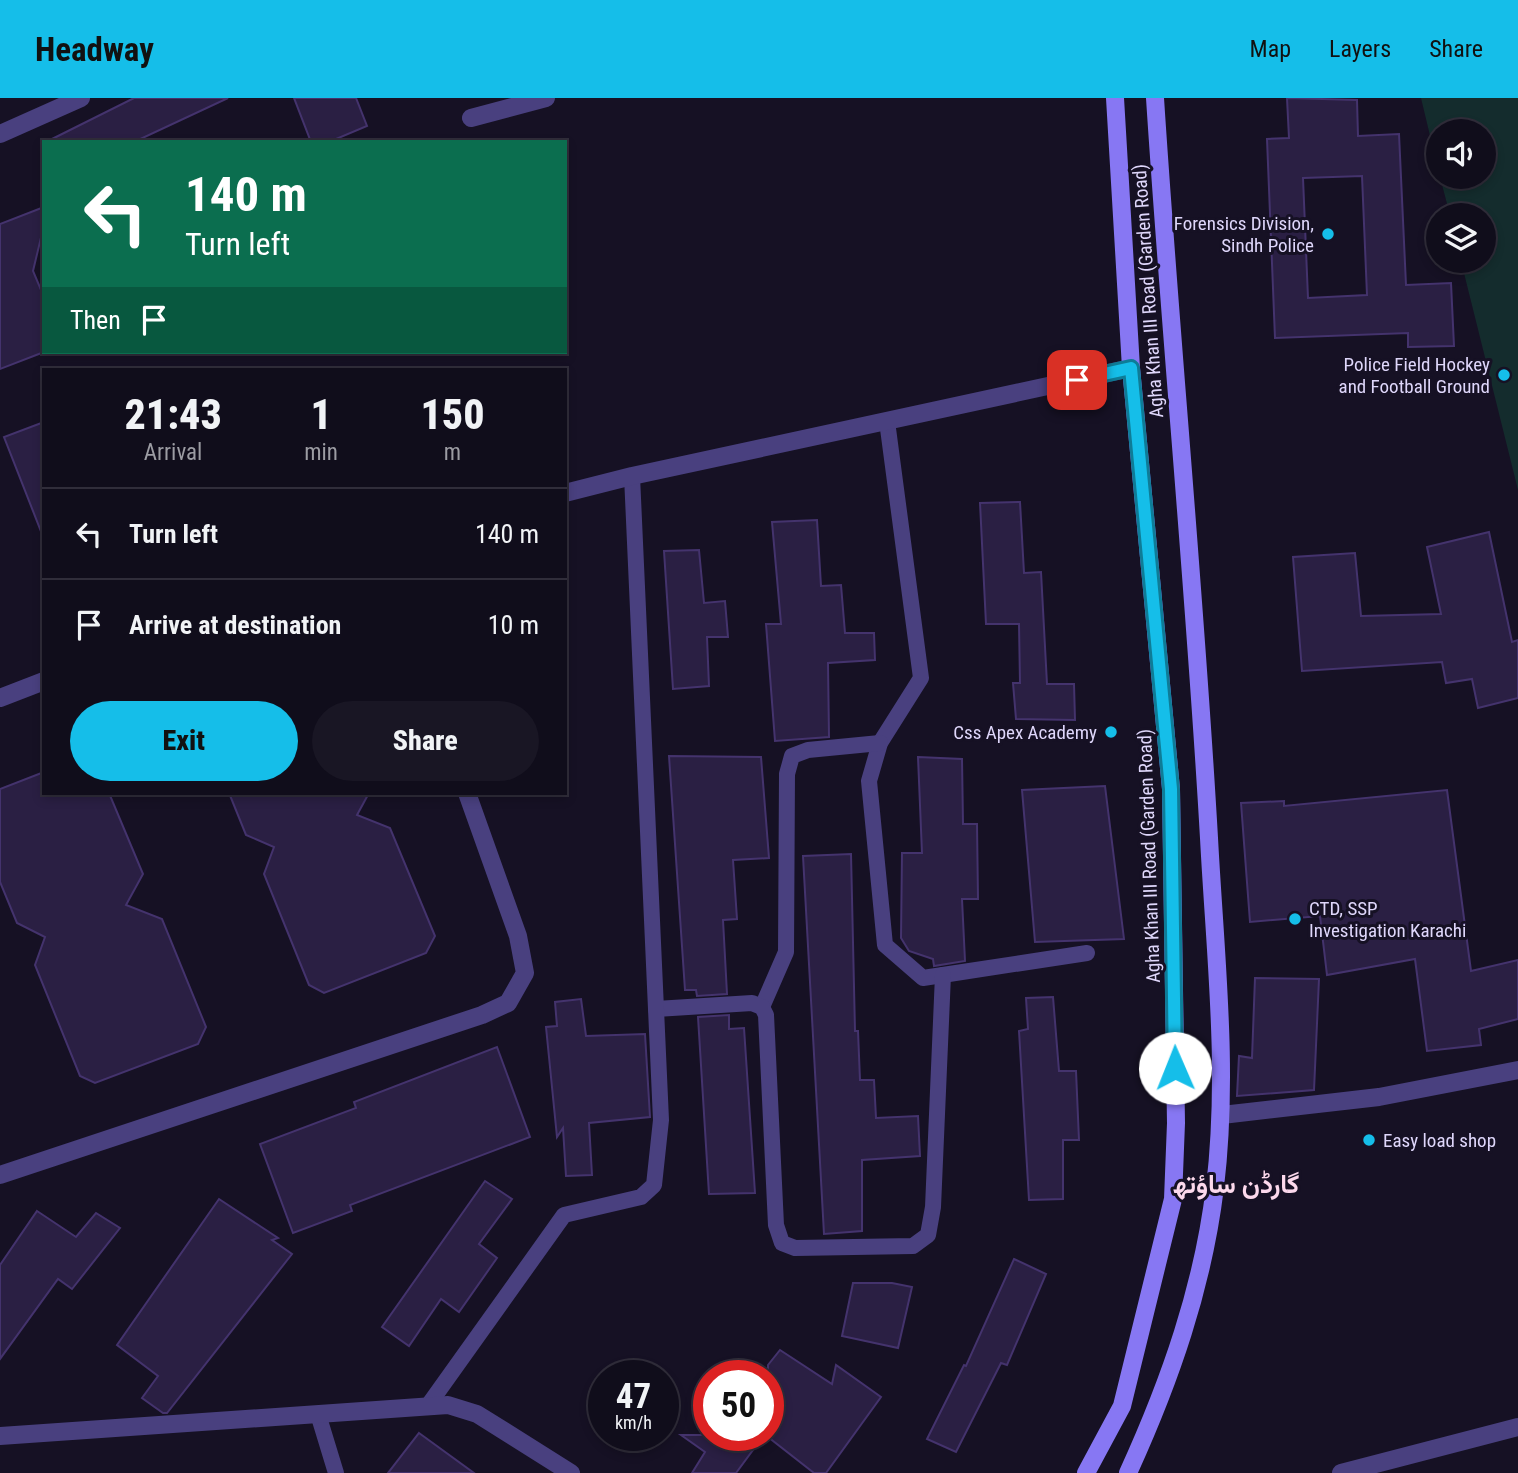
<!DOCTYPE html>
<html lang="en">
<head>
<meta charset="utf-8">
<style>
  body { margin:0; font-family:"Roboto Condensed",Vazirmatn,sans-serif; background:#191624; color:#f1f3f6; height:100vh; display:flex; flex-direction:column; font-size:26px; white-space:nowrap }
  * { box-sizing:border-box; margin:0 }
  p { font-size:23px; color:#9c9ca3 }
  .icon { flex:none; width:38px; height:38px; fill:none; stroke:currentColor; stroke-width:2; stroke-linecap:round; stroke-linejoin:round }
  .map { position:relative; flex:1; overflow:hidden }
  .details { position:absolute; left:42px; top:270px; width:525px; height:427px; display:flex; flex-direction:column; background:#100d1b; border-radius:0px; box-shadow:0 4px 10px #0003,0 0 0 2px #302d3a }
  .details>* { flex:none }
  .top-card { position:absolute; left:42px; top:42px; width:525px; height:214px; border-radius:0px; box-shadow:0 4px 10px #0003,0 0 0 2px #302d3a; background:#0b6e4f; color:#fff; overflow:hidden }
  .controls { position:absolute; left:1426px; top:21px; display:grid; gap:14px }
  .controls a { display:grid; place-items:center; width:70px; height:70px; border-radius:50%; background:#100d1b; box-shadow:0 4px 10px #0003,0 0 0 2px #302d3a; font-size:35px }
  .speed { position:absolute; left:588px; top:1262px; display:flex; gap:14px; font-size:35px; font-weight:700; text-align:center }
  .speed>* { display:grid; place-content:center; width:91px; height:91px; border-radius:50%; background:#100d1b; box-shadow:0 4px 10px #0003,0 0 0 2px #302d3a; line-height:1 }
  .speed small { font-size:18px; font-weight:400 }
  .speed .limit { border:10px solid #d22; background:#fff; color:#111 }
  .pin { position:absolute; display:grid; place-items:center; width:60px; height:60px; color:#fff; margin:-30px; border-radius:14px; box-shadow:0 4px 10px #0006 }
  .me { position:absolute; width:77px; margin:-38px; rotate:359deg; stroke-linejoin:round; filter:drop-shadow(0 0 5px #0008) }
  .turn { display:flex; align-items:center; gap:24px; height:147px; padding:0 28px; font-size:32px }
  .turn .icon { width:91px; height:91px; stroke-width:2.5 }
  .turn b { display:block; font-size:49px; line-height:60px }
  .then { display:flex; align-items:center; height:66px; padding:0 28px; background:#0003; gap:14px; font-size:26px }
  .eta { display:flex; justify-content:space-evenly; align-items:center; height:119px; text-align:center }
  .eta b { font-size:42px; font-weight:800; line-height:49px }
  .cta { display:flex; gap:14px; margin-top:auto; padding:14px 28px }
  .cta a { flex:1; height:80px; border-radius:42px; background:#15bee9; color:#111; font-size:28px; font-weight:800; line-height:80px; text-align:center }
  .cta a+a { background:#191624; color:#f1f3f6 }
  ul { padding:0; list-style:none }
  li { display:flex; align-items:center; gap:21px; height:91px; padding:0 28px; border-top:2px solid #302d3a }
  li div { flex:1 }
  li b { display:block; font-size:26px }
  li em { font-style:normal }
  header { display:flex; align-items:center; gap:42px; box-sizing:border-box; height:98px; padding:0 35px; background:#15bee9; color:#111 }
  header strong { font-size:33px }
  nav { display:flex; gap:38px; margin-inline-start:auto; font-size:24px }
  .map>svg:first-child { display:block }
</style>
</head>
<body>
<header>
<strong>Headway</strong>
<nav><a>Map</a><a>Layers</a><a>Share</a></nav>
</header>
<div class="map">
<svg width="1518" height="1375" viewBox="0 0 1518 1375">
  <rect width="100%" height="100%" fill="#161124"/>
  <!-- green -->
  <path fill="#142c2d" d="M1421,0h97v392l-57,-229h23v-46h-34l-10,-38h44v-46h-46v38z"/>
  <!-- building -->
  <g fill="#2a1f43" stroke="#44336d" stroke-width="2" fill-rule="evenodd">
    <path d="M134,0h94l-94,44h-88z"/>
    <path d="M294,0h62l11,28 -38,16h-18z"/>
    <path d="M1287,0l70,2 1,36 41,-2 7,151 45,-2 3,63 -46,1v-14l-133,5 -8,-199 22,-1zM1362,78l5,119 -59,3 -5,-120z"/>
    <path d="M44,109v18l-11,46 11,26v55l-44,17v-145z"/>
    <path d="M44,324v112h-2l-38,-97z"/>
    <path d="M1020,404l4,71 17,-1 6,112h27l1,36 -59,-1 -3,-36h7l-1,-59h-33l-6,-121z"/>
    <path d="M817,422l4,66 20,-1 4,48h29l1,27 -47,3 1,74 -54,4 -9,-117h15l-9,-102z"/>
    <path d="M1489,434l23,110 6,-2v58l-40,10 -6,-29 -26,4 -4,-21 -140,9 -9,-114 62,-4 6,63 80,-2 -14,-67z"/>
    <path d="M699,452l5,53 21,-2 3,36h-21l2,49 -36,3 -9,-138z"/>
    <path d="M669,658l92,1 8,101 -36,2 4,59 -14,1 4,74 -30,2 -1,-6h-11z"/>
    <path d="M918,659l44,2 1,65h14l1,75h-16l3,62 -31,5 -1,-7 -24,-8 -8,-13 1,-85h20z"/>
    <path d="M44,674v21h65l34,81 -17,31 36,14 44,108 -8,17 -103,39 -15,-7 -45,-111 10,-28 -28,-14 -17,-41v-93z"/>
    <path d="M1105,688l19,153 -89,3 -13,-152z"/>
    <path d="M1447,692l24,181 47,-11v59l-39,10 2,16 -54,6 -12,-92 -88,16 -7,-59 -70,6 -9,-119 43,-2v5z"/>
    <path d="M229,695h140l-12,22 33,13 45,108 -9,17 -102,40 -15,-8 -45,-111 10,-27 -28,-12z"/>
    <path d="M851,756l4,177h3l2,49h14l2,38 42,-2 2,40 -58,4v71l-38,3 -21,-378z"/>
    <path d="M1255,880l64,1 -5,111 -77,6 2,-40 13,2z"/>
    <path d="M1053,899l6,74h17l3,69h-16v59l-34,1 -10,-169 9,-2 -2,-31z"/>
    <path d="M581,901l5,37 59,-2 5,83 -61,6 3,52 -26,1 -3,-48 -6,9 -11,-110 11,-1 -2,-24z"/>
    <path d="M729,917v14l15,-1 11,165 -46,1 -11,-177z"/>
    <path d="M497,949l33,90 -180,68 2,6 -59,22 -33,-89 96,-36 -2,-6z"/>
    <path d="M485,1083l27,18 -33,45 18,14 -38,54 -18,-13 -32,47 -27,-19z"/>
    <path d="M219,1101l59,39 -6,2 20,14 -125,159h-4l-21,-15 16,-22 -41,-31z"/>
    <path d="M37,1113l39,26 20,-24 24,15 -48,61 -14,-10 -58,80v-94z"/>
    <path d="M1014,1161l32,15 -39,91 -6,-2 -45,89 -29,-13 37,-74 2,1z"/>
    <path d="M853,1185h39l20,4 -14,61 -56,-12z"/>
    <path d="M780,1252l52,34 4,-19 45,32 -55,76h-12l-46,-36v-72z"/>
    <path d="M419,1335l55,40h-86z"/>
    <path d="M681,1337h83l-28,38h-44l13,-21z"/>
  </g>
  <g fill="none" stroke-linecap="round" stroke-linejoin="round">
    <!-- service -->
    <g stroke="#49407f" stroke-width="16">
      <path d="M887,323l34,257 -41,65 -11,38 16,164 38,33 164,-25"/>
      <path d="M762,909l24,-55 1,-178 5,-18 16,-6 72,-7"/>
      <path d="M656,911l96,-6 10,4 4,8 10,210 6,18 13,5 118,-2 15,-11 5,-28 10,-232"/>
      <path d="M427,1309l137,-192 77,-18 13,-12 7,-65 -29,-644"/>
      <path d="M318,1316l18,59"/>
    </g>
    <!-- minor -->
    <g stroke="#49407f" stroke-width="18">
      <path d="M471,20l75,-20"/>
      <path d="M0,36l81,-36"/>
      <path d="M565,395l67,-17 499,-108"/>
      <path d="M0,600l44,-17"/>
      <path d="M1222,1017l157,-18 139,-27"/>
      <path d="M0,1077l482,-160 26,-12 17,-30 -7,-37 -51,-143"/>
      <path d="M0,1338l448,-31 29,9 94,59"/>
      <path d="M1341,1375l177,-46"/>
    </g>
    <!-- secondary -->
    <g stroke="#8777f3" stroke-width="18">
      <path d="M1086,1375l36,-67 51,-207 3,-76 -5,-334 -40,-421 -16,-270"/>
      <path d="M1128,1375c42,-92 75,-186 87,-286 14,-116 0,-234 -6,-349 -14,-247 -38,-493 -54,-740"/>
    </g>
  </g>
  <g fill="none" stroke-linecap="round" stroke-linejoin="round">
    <defs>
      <path id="route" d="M1077,282l54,-12 40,421 4,279"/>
    </defs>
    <!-- route casing -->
    <use href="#route" stroke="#0e7c97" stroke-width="18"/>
    <!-- route -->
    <use href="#route" stroke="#15bee9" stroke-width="12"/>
  </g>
  <!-- markers -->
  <g fill="#15bee9" stroke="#161124" stroke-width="2.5">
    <circle cx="1328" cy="136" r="7"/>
    <circle cx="1504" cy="277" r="7"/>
    <circle cx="1111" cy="634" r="7"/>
    <circle cx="1295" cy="821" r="7"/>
    <circle cx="1369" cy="1042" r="7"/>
  </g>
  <g text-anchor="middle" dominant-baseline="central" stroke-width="6" stroke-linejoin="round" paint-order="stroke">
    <!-- poi labels -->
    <g font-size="19" fill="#dfd7fb" stroke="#161124" text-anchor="end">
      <text x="1314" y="125">Forensics Division,<tspan x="1314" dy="22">Sindh Police</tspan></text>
      <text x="1490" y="266">Police Field Hockey<tspan x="1490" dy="22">and Football Ground</tspan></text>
      <text x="1097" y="634">Css Apex Academy</text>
      <text x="1309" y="810" text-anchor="start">CTD, SSP<tspan x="1309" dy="22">Investigation Karachi</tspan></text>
      <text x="1383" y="1042" text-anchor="start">Easy load shop</text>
    </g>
    <!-- street labels -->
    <g font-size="19" fill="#dfd7fb" stroke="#161124">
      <text transform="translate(1148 193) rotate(-94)">Agha Khan III Road (Garden Road)</text>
      <text transform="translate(1149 758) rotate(-92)">Agha Khan III Road (Garden Road)</text>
    </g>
    <!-- district labels -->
    <g font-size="26" font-weight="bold" fill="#fcd9ec" stroke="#161124">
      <text x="1236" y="1086">گارڈن ساؤتھ</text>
    </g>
  </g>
</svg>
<div class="controls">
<a><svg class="icon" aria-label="sound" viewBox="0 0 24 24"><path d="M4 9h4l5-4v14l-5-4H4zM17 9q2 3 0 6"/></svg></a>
<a><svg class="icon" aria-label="layers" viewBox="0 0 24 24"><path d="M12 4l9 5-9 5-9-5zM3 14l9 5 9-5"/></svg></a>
</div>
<div class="speed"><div>47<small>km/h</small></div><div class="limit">50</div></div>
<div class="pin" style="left:1077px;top:282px;background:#d93025"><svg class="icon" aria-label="arrive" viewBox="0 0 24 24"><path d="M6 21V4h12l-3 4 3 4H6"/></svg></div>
<svg class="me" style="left:1175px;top:970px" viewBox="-20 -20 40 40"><circle r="19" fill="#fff"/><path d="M0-13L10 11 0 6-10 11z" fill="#15bee9"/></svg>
<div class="top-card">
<div class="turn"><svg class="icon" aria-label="left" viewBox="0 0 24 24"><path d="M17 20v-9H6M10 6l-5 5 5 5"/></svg><div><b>140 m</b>Turn left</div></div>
<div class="then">Then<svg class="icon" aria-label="arrive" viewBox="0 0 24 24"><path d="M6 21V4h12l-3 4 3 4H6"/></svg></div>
</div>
<section class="details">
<div class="eta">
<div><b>21:43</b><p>Arrival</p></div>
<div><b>1</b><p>min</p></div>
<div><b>150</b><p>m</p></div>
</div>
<ul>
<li><svg class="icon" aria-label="left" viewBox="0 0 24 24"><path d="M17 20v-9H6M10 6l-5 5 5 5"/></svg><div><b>Turn left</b></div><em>140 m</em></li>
<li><svg class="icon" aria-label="arrive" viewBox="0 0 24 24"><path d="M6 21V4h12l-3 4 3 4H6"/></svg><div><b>Arrive at destination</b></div><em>10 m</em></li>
</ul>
<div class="cta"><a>Exit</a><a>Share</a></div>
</section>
</div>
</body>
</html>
